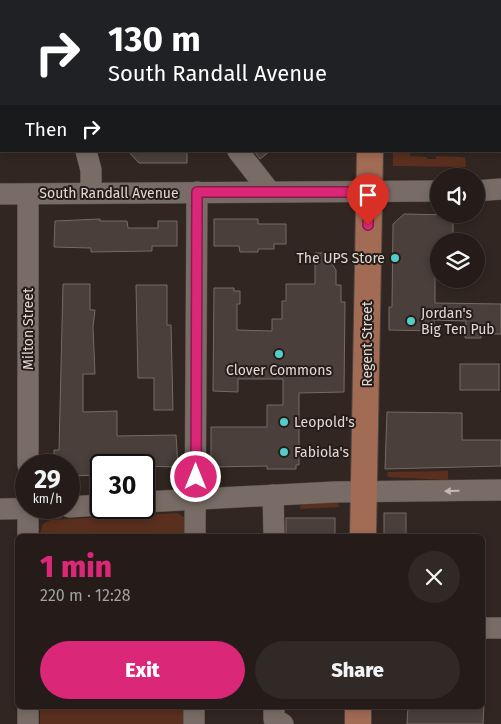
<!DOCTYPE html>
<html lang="en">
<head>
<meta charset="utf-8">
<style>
  body { margin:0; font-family:"Fira Sans",sans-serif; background:#312926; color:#f1f3f6; height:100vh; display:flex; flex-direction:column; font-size:19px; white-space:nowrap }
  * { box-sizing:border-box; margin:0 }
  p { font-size:16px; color:#a3a1a2 }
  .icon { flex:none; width:28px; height:28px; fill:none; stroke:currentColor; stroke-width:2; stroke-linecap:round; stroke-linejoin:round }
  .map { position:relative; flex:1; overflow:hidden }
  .details { position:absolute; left:15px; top:534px; width:470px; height:175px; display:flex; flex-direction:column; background:#251c19; border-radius:8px; box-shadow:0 2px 8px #0003,0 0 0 1px #423a38 }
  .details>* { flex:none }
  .banner { position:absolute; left:0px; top:0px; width:501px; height:152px; box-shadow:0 2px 8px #0003,0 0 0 1px #423a38; background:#202124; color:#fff; overflow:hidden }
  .controls { position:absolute; left:430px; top:168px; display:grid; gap:10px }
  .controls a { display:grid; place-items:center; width:55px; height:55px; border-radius:50%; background:#251c19; box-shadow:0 2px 8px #0003,0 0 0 1px #423a38; font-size:25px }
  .speed { position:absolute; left:15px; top:454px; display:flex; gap:10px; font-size:25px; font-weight:700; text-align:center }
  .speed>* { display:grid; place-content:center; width:65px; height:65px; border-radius:50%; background:#251c19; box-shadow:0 2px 8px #0003,0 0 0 1px #423a38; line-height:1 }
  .speed small { font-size:12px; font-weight:400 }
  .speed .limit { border:2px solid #111; border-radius:8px; background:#fff; color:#111 }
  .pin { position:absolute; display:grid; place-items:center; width:42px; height:42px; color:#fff; margin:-51px -21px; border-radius:50% 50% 50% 0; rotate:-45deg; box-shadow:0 0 5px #0007 }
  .pin .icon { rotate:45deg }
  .me { position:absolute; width:55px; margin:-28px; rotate:0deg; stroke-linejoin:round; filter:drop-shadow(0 0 4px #0008) }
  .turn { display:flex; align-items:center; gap:18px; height:105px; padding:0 25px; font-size:22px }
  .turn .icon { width:65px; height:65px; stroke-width:2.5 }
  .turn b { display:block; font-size:35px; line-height:42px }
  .then { display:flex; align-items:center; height:48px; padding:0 25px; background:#0003; gap:10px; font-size:19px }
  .round { display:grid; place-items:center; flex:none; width:52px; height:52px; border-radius:26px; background:#312926 }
  .summary { display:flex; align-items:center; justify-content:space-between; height:85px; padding:0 25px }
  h1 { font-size:30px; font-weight:800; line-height:38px; color:#db2777 }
  .cta { display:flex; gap:10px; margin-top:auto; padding:10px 25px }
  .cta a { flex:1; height:58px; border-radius:30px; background:#db2777; color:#fff; font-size:20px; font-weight:800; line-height:58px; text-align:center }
  .cta a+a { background:#312926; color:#f1f3f6 }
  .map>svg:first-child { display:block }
</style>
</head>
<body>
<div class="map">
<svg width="501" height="724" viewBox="0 0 501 724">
  <rect width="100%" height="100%" fill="#312621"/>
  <!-- green -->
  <g fill="#5a2f1d">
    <path d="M393,151h17v5l17,1v2h9v-3l26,1 3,1 1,9 -73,-1z"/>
    <path d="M448,471v9l-60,-3 -1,-5z"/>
    <path d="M337,502l3,5 -40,2 1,-5z"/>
    <path d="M178,513l7,5 2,18h-148l4,-12 7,-4z"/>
    <rect x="40" y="706" width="147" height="18"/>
  </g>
  <!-- building -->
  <g fill="#4a3f3a" stroke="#776a65">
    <path d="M128,151h59v12h-48z"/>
    <path d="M254,151h16l-10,8z"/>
    <path d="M404,214l49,1v26h-14v17l-4,2v43l66,1v30h-20v4h-16l1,-17 -32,-1v11l-45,-1v-23h3l1,-83z"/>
    <path d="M100,219v2h27l1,7h30v-7h19v25h-25v5l-61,1v-4l-37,-1 1,-26z"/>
    <path d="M214,219h44v5h28v20h-12v5h-16v3h-18l-1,-6h-25z"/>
    <path d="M315,253h10l11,17v15h5v17h4l-1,90 -45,1v72h-3v4h-29v-3l-56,1v-40h56v-22h16v-26h-45v13l-25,-1 1,-103h20v3h6v13h-3v26l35,1v-12h10v-18h4v-17h29z"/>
    <path d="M63,284h27v26h5l-2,17 2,47h-12v38l34,-1v25l59,-1 2,32 -77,-2v10l-32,1v-11h-15v-15h5z"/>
    <path d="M136,285h31v40h4l2,85h-19v-32h-16z"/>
    <rect x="460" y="364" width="39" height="26"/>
    <path d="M387,412l75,1v27h39v26l-116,3z"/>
    <rect x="384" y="513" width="22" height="23"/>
    <rect x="286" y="518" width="49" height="18"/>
    <path d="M408,706h76l-1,18h-76z"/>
  </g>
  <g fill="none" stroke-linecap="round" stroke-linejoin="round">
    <defs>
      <g id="minor">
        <path d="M99,0l1,1"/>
        <path d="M245,0l2,1"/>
        <path d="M0,55l1,1"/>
        <path d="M86,151l5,19v23"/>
        <path d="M238,151l32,41"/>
        <path d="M476,191l25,-2"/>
        <path d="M0,194l439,-3"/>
        <path d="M28,194v271"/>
        <path d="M273,495l1,41"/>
        <path d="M144,502l190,-10 167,-2"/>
        <path d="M69,507l32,-2"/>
        <path d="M0,509l56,-1"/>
        <path d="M28,536v-28"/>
        <path d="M195,536l2,-344"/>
        <path d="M482,628h19"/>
        <path d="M28,706v18"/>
        <path d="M274,706v13l9,5"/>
        <path d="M194,724v-18"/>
      </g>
      <g id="major">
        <path d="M371,1v-1"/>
        <path d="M363,536l7,-385"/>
        <path d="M358,724v-18"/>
      </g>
    </defs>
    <!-- minor casing -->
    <use href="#minor" stroke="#4c4440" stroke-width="22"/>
    <!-- major casing -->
    <use href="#major" stroke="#4c4440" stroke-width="28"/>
    <!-- path -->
    <path stroke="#6f6661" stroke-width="2.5" stroke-dasharray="2.5 4" stroke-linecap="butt" d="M406,1v-1"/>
    <!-- minor -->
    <use href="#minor" stroke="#796c67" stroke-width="21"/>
    <!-- major -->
    <use href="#major" stroke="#a16b54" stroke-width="26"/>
  </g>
  <!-- one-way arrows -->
  <defs><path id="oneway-solid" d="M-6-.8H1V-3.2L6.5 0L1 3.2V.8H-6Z" transform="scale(1.25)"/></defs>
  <use fill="#c2b9b5" href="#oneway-solid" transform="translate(452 491) rotate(179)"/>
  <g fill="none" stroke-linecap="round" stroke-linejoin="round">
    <defs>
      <path id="route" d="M196,477l1,-285h172l-1,33"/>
    </defs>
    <!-- route casing -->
    <use href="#route" stroke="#8e194d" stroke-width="12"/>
    <!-- route -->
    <use href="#route" stroke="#db2777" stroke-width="9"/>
  </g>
  <!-- markers -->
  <g fill="#53cdca" stroke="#271c18" stroke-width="2">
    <circle cx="395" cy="258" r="5"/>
    <circle cx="411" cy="321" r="5"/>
    <circle cx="279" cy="354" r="5"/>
    <circle cx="284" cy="422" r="5"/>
    <circle cx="284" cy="452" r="5"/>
  </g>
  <g text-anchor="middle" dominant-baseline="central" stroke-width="4" stroke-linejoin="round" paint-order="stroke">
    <!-- street labels -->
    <g font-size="14" fill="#e1dad7" stroke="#271c18">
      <text x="109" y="193">South Randall Avenue</text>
      <text transform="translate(28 329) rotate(-90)">Milton Street</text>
      <text transform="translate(367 344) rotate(-90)">Regent Street</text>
    </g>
    <!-- poi labels -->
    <g font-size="14" fill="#e1dad7" stroke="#271c18" text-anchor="start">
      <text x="385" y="258" text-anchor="end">The UPS Store</text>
      <text x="421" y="313">Jordan's<tspan x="421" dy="16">Big Ten Pub</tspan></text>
      <text x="279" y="370" text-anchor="middle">Clover Commons</text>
      <text x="294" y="422">Leopold's</text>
      <text x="294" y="452">Fabiola's</text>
    </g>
  </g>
</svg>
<div class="controls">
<a><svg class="icon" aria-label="sound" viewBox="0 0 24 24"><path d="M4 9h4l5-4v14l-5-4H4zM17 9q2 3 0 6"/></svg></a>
<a><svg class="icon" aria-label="layers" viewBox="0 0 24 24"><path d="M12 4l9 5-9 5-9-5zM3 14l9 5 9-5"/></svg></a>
</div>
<div class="speed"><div>29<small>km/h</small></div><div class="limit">30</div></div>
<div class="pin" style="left:368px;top:225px;background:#d93025"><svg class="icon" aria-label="arrive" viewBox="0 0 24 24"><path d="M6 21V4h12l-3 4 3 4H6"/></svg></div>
<svg class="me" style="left:196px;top:477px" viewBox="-20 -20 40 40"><circle r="17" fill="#db2777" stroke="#fff" stroke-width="3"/><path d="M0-11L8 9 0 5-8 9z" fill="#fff"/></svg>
<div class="banner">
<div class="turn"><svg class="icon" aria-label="right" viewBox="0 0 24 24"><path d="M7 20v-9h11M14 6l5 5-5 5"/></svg><div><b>130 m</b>South Randall Avenue</div></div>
<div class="then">Then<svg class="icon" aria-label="right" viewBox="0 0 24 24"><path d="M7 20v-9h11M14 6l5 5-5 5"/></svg></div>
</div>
<section class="details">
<div class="summary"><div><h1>1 min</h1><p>220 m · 12:28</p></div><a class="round"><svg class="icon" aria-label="close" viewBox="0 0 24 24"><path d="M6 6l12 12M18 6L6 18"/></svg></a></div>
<div class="cta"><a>Exit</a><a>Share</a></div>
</section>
</div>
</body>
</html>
